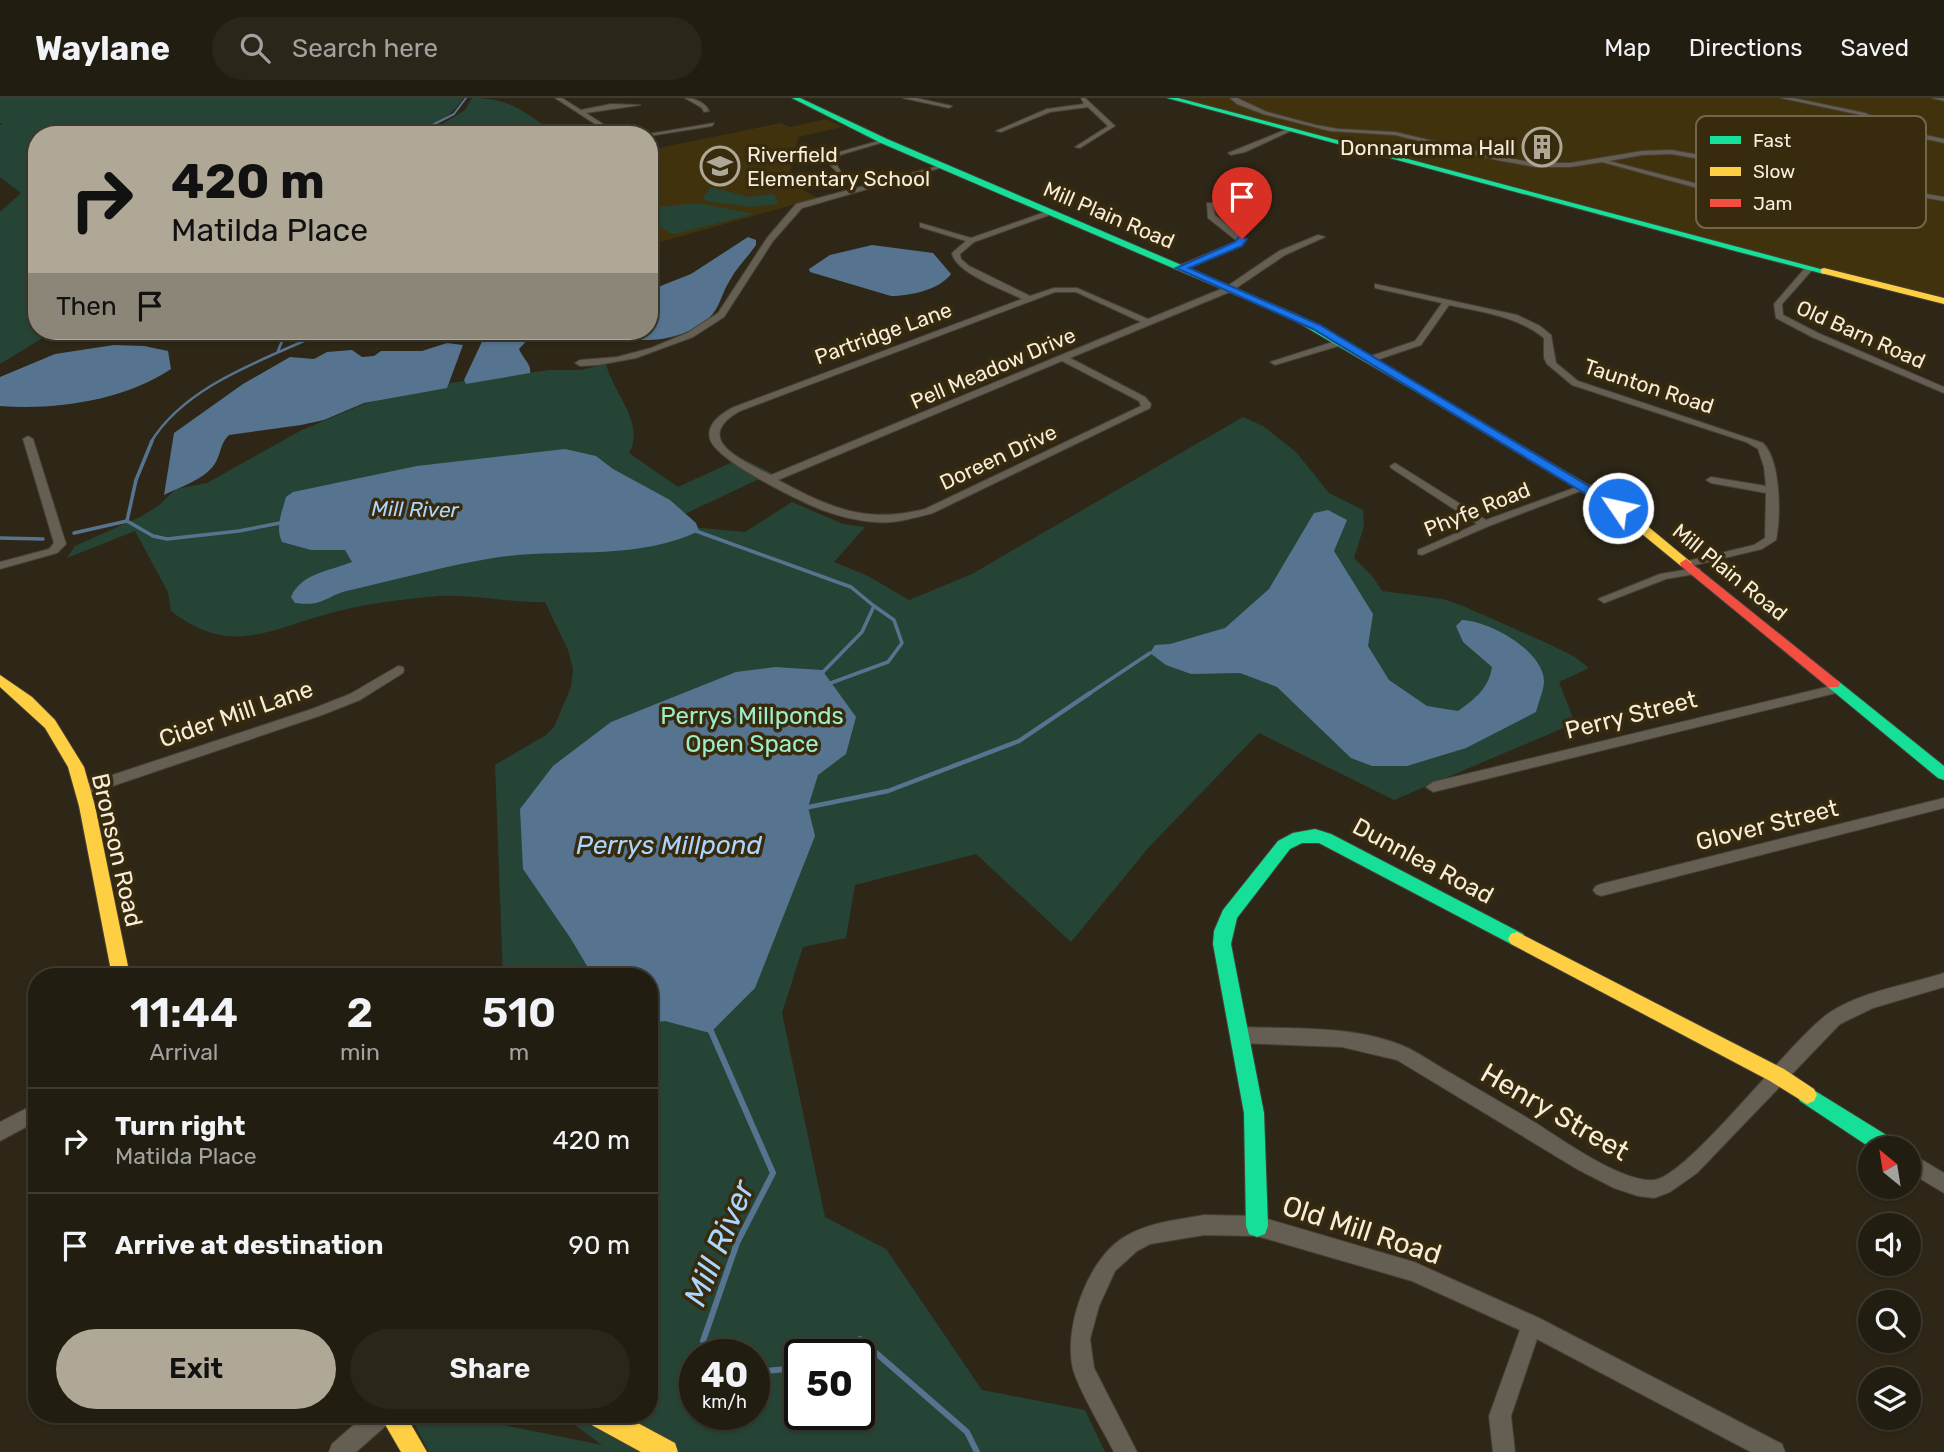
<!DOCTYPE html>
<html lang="en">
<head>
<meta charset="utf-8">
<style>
  body { margin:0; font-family:Rubik,sans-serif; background:#2a261a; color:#f1f3f6; height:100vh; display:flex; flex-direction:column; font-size:26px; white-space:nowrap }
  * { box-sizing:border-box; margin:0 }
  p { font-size:23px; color:#a2a29f }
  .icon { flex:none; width:38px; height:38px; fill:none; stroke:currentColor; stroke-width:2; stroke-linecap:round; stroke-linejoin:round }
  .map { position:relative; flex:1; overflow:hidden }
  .panel { position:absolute; left:28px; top:870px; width:630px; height:455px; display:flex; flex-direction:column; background:#221d11; border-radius:28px; box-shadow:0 2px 5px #0004,0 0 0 2px #3f3b31 }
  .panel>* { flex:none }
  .hud { position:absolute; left:28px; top:28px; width:630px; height:214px; border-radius:28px; box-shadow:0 2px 5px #0004,0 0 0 2px #3f3b31; background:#b0a897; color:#111; overflow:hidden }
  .needle { width:46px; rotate:330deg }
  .fabs { position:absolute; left:1858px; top:1038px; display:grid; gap:14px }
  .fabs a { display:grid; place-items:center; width:63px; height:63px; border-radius:50%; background:#221d11; box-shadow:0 2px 5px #0004,0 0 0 2px #3f3b31; font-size:35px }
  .speed { position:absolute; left:679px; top:1241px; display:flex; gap:14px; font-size:35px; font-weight:700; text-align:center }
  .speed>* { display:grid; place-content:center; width:91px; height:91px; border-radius:50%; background:#221d11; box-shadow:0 2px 5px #0004,0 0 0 2px #3f3b31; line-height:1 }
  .speed small { font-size:18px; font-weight:400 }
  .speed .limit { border:4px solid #111; border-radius:10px; background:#fff; color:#111 }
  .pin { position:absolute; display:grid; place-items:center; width:60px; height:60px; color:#fff; margin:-72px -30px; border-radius:50% 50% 50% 0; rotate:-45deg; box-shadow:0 0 7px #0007 }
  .pin .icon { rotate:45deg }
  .me { position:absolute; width:77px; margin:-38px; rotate:304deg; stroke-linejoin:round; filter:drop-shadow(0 0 5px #0008) }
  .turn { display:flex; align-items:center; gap:24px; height:147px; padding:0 28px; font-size:32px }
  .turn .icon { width:91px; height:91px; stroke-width:2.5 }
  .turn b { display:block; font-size:49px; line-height:60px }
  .then { display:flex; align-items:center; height:66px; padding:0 28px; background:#0003; gap:14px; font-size:26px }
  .eta { display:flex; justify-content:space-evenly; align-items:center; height:119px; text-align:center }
  .eta b { font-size:42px; font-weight:600; line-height:49px }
  .button { display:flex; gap:14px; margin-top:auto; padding:14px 28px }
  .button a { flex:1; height:80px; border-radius:42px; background:#b0a897; color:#111; font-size:28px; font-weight:600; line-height:80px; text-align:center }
  .button a+a { background:#2a261a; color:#f1f3f6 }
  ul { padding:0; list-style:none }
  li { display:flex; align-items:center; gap:21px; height:105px; padding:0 28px; border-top:2px solid #3f3b31 }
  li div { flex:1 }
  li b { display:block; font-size:26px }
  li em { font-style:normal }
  header { display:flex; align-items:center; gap:42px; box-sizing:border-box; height:98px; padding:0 35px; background:#221d11; border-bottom:2px solid #3f3b31 }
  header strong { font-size:33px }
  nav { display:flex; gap:38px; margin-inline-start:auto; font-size:24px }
  .search { width:490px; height:63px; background:#2a261a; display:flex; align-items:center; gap:18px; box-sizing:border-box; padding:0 24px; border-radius:38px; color:#a2a29f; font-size:26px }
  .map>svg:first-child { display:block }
</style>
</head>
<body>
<header>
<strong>Waylane</strong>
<div class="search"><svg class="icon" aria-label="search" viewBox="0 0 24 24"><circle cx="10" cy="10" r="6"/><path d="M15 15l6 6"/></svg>Search here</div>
<nav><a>Map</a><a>Directions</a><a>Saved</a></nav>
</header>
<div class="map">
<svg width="1944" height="1354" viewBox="0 0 1944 1354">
  <rect width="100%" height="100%" fill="#2e2717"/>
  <!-- built -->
  <g fill="#41320e">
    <path d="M1179,0h765v201l-111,-25z"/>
    <path d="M827,21l15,8 -44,10 -10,45 30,16 -169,47v-95l132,-27 9,4z"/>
  </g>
  <!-- green -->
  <g fill="#264435" fill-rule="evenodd">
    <path d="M0,0h463c-12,21 -32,26 -52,37h-374v196h17l-54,33v-152l21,-19 -21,-16v-52l3,-1 -3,-1z"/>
    <path d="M472,0c39,0 54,15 85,37h-132l40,-25z"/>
    <path d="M711,89l38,10 25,-3 4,10 -28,3 -44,-6 -3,-4z"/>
    <path d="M698,105l56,11 -79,20 -5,-1 -21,-14v-11z"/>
    <path d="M606,266c7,29 40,60 23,89l49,34 63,-29 31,15 -96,45 3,8 66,6 47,-30 51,22 22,3 -31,35 34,14 41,24 63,-26 271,-157 20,9 33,26 33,41 34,17 1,16 -10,32 19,19 9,14 61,8 20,7 86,38 26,13 14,11 -30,14 16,41 -181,77 -135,-67 -110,114 -78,95 -95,-88 -121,31 -9,53 -43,9 -21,66 43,204 61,32 96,141 103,20 20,42h-676l-20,-38h40l153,31 -42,-31h89v-438h-146l-8,-211 51,-30 8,-8 17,-40 2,-18 -5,-19 -23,-48c-39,1 -77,-10 -117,-5 -33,3 -69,8 -101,17 -60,17 -98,42 -156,-3l-3,-19 -33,-61 -68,27 8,-12 67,-30 16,-10 18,-17 31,-6 93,-52 64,-27 77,-20 109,-14h31zM695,1256h59v60h-59zM800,1256h59v60h-59z"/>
  </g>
  <!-- water -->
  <g fill="#56748f">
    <path d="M748,139l8,3v5c-8,12 -19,22 -26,35 -8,12 -10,28 -21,38 -33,29 -81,25 -119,13h59v-21l9,-4 -5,-17 38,-15z"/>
    <path d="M872,147l61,8 18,21c-12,16 -41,22 -60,22l-81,-24 -1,-3 21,-14z"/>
    <path d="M487,233h43v6l-11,12c3,8 13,16 11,24l-64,11 -2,-4z"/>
    <path d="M447,245l16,2 -16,43 -83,15 -40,17 -23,5 -72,10c-9,8 -8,20 -15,30 -11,15 -34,22 -50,30l10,-62 69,-49 47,-27 24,2 13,-7 25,-2 10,7 12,-1 7,-5h41z"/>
    <path d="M114,247l30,1 24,5 3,18c-49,32 -114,41 -171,37v-29l55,-23z"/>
    <path d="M565,351l31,7 17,13 57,31 26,23 3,8c-64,31 -138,16 -206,27 -48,8 -95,21 -142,32 -25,5 -26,17 -56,13l-4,-6c10,-24 39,-26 61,-35l-7,-12h-34l-29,-8c-7,-15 0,-30 4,-45l7,-5 124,-26z"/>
    <path d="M1328,412l19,10 -13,31 39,63 -5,32 21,34 38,26 31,5c17,-12 31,-23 34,-44l-29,-25 -7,-16 6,-6c27,1 81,30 82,61 0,9 -6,22 -8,31l-70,36 -59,18h-35l-21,-8 -74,-71 -37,-14 -49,1 -25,-9 -16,-12 5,-8 15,-1 55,-16 44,-39 45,-76z"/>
    <path d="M775,569l47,3 34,47 -10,37 -28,21 -10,32 7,29 -60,152 -45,45 -45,-12 -16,2v-47h-56l-22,-37 -48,-70 -3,-60 33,-43 58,-44 125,-50z"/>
  </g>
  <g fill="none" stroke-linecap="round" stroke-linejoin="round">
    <!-- stream-far4 -->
    <path stroke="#56748f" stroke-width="2" d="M413,37l41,-21 12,-16"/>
    <!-- stream-far3 -->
    <g stroke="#56748f" stroke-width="2.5">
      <path d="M278,253l8,-20"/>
      <path d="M151,344c35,-58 116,-83 175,-111"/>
    </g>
    <!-- stream-far2 -->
    <g stroke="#56748f" stroke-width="3.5">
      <path d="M127,423l26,15 14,3 72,-8 46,-9"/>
      <path d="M127,423l9,-41 16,-39"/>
      <path d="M696,433l155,56 23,19 -12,26 -41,42"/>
      <path d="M74,435l53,-12"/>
      <path d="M0,440l43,1"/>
      <path d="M828,586l60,-22 14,-19 -8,-23 -20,-14"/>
      <path d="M1087,597l63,-42"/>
    </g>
    <!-- stream-far1 -->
    <path stroke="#56748f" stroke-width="4.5" d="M804,710l84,-17 131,-50 71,-48"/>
    <!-- stream -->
    <g stroke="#56748f" stroke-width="6">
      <path d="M710,931l63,144 -36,70 -34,98 10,13"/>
      <path d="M822,1256l38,-15 107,93 10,20"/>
      <path d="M754,1274l33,-3 13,-5"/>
    </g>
    <defs>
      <g id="street">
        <path d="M555,0h7l19,12 30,-6 29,1 -54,8 34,22h-8z"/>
        <path d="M685,0c9,0 20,4 24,13l-5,1 -2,-4z"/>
        <path d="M903,0h13l36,8 -3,2z"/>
        <path d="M1081,0h4l30,28 -35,22 -5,-1 33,-21 -20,-19 -38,5 -49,20 -5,-1 51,-22 37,-5z"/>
        <path d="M1230,0h7l30,14 49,13 23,4 56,3 102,24 38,7h35l72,-12 29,-1 273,47v4l-273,-47 -29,1 -33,6 139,36 -3,4 -143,-39 -32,5h-35l-38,-7 -102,-25 -65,-4 -67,-17 -26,-10z"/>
        <path d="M1781,0h12l72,15 42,18 37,8v4l-41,-9 -42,-19z"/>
        <path d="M1932,0h12v3z"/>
        <path d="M714,25l-2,3 -63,10 -6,-1z"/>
        <path d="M1290,30l5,1 -50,23 -14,3 -3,-2z"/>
        <path d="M882,42l5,1 -47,14 -4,9 5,8h-4l-8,-8 7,-11z"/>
        <path d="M942,67l5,1 -145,42 -29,33 -49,76 -31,20 -57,21 -38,7 -18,1 -5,-3 5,-3 37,-3 34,-9 36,-15 31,-20 49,-75 29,-34z"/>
        <path d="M1207,105h6l2,12 31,26 -62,29h-6v-4l59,-25 -29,-23z"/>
        <path d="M1048,113l7,2 -81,29 -14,12 1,5 8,7 61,30 24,-8h23l71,31 78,-32 53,-36 39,-16 7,2 -40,18 -53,36 -162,67 75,39 6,7 -1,4 -217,105c-19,5 -38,11 -58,9 -18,-1 -36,-6 -53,-12 -22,-9 -106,-49 -112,-71 -4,-15 12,-26 24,-32l288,-108c-17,-9 -67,-26 -70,-46l14,-12 -46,-14v-4l51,15zM1055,194h21l65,30 -370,153c-27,-14 -81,-36 -31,-64zM1062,263l77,40 2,5 -216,103c-59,15 -95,-1 -147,-29z"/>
        <path d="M1806,169l7,2 -31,35 1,11 35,18 126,54v6l-132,-56 -36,-19 -2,-14z"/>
        <path d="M1375,186l142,31 23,11 11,9 5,28 22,18 185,62c18,18 18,73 13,97l-14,9 -75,18 -4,-1v-4l71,-17 11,-7 1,-45 -55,-10 -5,-3 5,-3 55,9 -2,-19 -6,-18 -12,-7 -174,-57 -25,-21 -3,-6v-20c-27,-22 -62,-26 -95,-33l-28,40 -47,16h-6v-4l47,-16 27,-38 -67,-15z"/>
        <path d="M1342,241l4,3 -1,2 -70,21 -5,-3z"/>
        <path d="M28,338l5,3 33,105 -9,9 -57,16v-7l49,-13 5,-6 -31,-104z"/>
        <path d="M1395,365l91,57 96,-35h8l1,2 -102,39 -67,29 -4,-1v-4l59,-26 -86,-56 -1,-2z"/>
        <path d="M1696,470l4,1v4l-34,6 -62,24 -6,-4 62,-25z"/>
        <path d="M398,568l5,1 1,3 -1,3 -43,27 -38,15 -233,79 -5,1 -7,-5 2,-4 233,-77 38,-15z"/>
        <path d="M1839,586l6,4 -1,3 -411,101 -7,-5 7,-5z"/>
        <path d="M1944,700v10l-343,88 -5,-2 -3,-4 3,-4 5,-2z"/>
        <path d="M1944,875v14l-71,21 -33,16 -143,149 -27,19 -16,6 -16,-2 -24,-8 -37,-19 -180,-109 -55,-13 -101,-4 -6,-3 -3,-5 3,-5 6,-3c54,2 117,-2 167,21 16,8 31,19 46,27 27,16 55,32 82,48 26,17 87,60 118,57 35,-4 136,-140 175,-167 33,-22 78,-28 115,-40z"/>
        <path d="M37,1005v18l-37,20v-19z"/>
        <path d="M1909,1054l35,21v20l-35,-21z"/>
        <path d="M1204,1117l53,1 157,46 125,56 243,126 3,8h-34l-214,-113 -26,77 4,36h-22l-4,-36 31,-86 -108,-49 -155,-45 -53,-1 -54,9 -13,7 -22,20 -16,35 -9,33 4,29 43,84h-23c-11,-22 -35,-61 -41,-83 -10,-41 15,-112 53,-133 24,-14 51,-16 78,-21z"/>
        <path d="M366,1316h27l-3,8 -34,30h-27l3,-8z"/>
      </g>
      <g id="fast">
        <path d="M792,0h8l87,41 411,176 131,77 -9,2 -128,-75 -411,-176z"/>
        <path d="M1167,0h11l76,20 574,153 -4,3 -85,-22z"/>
        <path d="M1833,581l5,2 106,85v14l-6,-2 -110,-91 -2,-3z"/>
        <path d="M1315,731l16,5 192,100 3,5 -3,5 -6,2 -6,-2 -192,-101h-17l-12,6 -53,69 -6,26 33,169 4,113 -3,8 -8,3 -8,-3 -3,-8 -2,-113 -31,-169 1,-13 9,-21 55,-69 15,-8z"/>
        <path d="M1807,988l89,55 3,7h-28l-71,-47 -3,-6 3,-6z"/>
      </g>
      <g id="slow">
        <path d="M1824,170l120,30v6l-123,-31v-4z"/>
        <path d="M1420,292h8l194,115 70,58 -6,4 -5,-1 -67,-55 -194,-117z"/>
        <path d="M0,577l32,22 23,23 29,47 11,39 35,170h-18l-33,-170 -11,-39 -23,-39 -45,-41z"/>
        <path d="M1517,834l267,137 30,20 3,6 -3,6 -7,3 -37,-23 -259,-137 -3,-5 3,-5z"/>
        <path d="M379,1316h26l22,38h-26z"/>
        <path d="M585,1316h36l54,29 3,9h-37l-53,-29z"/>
      </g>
      <path id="jam" d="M1686,461l152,122 2,3 -2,3h-10l-147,-121 -1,-3z"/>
    </defs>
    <!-- street casing -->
    <use href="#street" stroke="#474135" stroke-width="2"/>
    <!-- fast casing -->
    <use href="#fast" stroke="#474135" stroke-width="2"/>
    <!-- slow casing -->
    <use href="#slow" stroke="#474135" stroke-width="2"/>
    <!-- jam casing -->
    <use href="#jam" stroke="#474135" stroke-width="2"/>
    <!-- street -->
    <use href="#street" fill="#655e52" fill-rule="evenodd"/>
    <!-- fast -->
    <use href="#fast" fill="#16e098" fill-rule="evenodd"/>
    <!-- slow -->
    <use href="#slow" fill="#ffcf43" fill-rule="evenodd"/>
    <!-- jam -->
    <use href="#jam" fill="#f24e42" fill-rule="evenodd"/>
  </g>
  <!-- route -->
  <path fill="#1a73e8" stroke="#114b97" stroke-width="2" d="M1239,139l8,2 -5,7 -53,22 131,57 302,181v5h-8l-301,-182 -137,-61 59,-26z"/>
  <!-- icons -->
  <defs>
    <symbol id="building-ring" viewBox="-11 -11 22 22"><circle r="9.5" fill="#382b0d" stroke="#b0a897" stroke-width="1.5"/><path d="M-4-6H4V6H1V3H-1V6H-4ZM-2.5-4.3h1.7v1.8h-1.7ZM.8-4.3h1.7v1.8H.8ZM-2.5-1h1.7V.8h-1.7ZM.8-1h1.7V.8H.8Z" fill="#b0a897"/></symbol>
    <symbol id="school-ring" viewBox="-11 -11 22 22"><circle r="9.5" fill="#382b0d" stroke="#b0a897" stroke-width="1.5"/><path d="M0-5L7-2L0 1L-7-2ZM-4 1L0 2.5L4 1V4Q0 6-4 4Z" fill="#b0a897"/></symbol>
  </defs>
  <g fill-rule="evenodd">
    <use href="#building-ring" x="1520" y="27" width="44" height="44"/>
    <use href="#school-ring" x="698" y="46" width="44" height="44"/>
  </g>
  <g text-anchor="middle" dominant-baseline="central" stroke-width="7" stroke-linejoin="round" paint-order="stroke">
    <!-- far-poi labels -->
    <g font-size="21" fill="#f6eddc" stroke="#382b0d" text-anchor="end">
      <text x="1515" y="49">Donnarumma Hall</text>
      <text x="747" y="56" text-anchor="start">Riverfield<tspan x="747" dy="24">Elementary School</tspan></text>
    </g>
    <!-- far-street labels -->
    <g font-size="21" fill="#f6eddc" stroke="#382b0d">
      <text transform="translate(1109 117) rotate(23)">Mill Plain Road</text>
      <text transform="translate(883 235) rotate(-20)">Partridge Lane</text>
      <text transform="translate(1861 236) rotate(24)">Old Barn Road</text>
      <text transform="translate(993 270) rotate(-23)">Pell Meadow Drive</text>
      <text transform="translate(1649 288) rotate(18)">Taunton Road</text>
      <text transform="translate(998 359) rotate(-25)">Doreen Drive</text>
      <text transform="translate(1477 411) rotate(-22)">Phyfe Road</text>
      <text transform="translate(1730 474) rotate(39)">Mill Plain Road</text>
    </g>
    <!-- far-water labels -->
    <g font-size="21" font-style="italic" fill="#aad6ff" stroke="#382b0d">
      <text transform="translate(415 411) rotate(1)">Mill River</text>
    </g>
    <!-- street labels -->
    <g font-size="24" fill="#f6eddc" stroke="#382b0d">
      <text transform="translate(236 616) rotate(-19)">Cider Mill Lane</text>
      <text transform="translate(1631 617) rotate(-14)">Perry Street</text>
      <text transform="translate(1767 727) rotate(-14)">Glover Street</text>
      <text transform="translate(117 752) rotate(77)">Bronson Road</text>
      <text transform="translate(1423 763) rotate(28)">Dunnlea Road</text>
    </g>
    <!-- park labels -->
    <g font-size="24" fill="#9eedca" stroke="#382b0d">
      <text x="752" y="618">Perrys Millponds<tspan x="752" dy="28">Open Space</tspan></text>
    </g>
    <!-- water labels -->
    <g font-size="26" font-style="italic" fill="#aad6ff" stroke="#382b0d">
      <text x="669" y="747">Perrys Millpond</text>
    </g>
    <!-- near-street labels -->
    <g font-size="28" fill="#f6eddc" stroke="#382b0d">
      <text transform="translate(1555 1014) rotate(30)">Henry Street</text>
      <text transform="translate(1362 1132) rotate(18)">Old Mill Road</text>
    </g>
    <!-- near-water labels -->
    <g font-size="32" font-style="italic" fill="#aad6ff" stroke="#382b0d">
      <text transform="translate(719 1145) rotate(-67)">Mill River</text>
    </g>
  </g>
  <!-- legend -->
  <rect x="1696" y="18" width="230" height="112" rx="10" fill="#382b0d" stroke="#71654b" stroke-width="2"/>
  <rect x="1710" y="38" width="31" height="8" fill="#16e098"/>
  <rect x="1710" y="69" width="31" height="9" fill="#ffcf43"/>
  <rect x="1710" y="101" width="31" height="8" fill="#f24e42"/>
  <g font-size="19" fill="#f6eddc">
    <text x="1753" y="49">Fast</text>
    <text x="1753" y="80">Slow</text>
    <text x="1753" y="112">Jam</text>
  </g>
</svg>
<div class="fabs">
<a><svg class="needle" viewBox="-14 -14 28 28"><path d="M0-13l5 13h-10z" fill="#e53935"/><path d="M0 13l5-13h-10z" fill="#a2a29f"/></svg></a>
<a><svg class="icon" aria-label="sound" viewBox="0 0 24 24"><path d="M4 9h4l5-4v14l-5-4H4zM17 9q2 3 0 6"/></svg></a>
<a><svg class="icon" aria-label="search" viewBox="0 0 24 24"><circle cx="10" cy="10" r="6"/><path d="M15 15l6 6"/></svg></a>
<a><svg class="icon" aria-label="layers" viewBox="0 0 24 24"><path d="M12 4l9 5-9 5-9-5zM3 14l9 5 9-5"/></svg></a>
</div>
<div class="speed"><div>40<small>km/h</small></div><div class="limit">50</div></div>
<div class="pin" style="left:1242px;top:141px;background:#d93025"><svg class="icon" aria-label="arrive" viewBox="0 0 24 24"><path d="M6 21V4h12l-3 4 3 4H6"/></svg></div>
<svg class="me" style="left:1618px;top:410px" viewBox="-20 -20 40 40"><circle r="17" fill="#1a73e8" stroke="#fff" stroke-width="3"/><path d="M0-11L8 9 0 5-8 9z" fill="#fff"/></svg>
<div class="hud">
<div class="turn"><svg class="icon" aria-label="right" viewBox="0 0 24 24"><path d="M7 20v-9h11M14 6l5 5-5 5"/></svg><div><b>420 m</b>Matilda Place</div></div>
<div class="then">Then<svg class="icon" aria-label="arrive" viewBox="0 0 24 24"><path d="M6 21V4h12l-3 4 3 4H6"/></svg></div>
</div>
<section class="panel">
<div class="eta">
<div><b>11:44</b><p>Arrival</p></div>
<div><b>2</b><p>min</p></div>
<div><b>510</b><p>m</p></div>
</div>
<ul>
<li><svg class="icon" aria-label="right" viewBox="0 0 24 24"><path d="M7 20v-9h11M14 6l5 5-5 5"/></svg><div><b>Turn right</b><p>Matilda Place</p></div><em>420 m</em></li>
<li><svg class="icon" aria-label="arrive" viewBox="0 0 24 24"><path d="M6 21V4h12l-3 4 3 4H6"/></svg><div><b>Arrive at destination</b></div><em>90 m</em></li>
</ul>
<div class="button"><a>Exit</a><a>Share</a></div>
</section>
</div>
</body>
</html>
